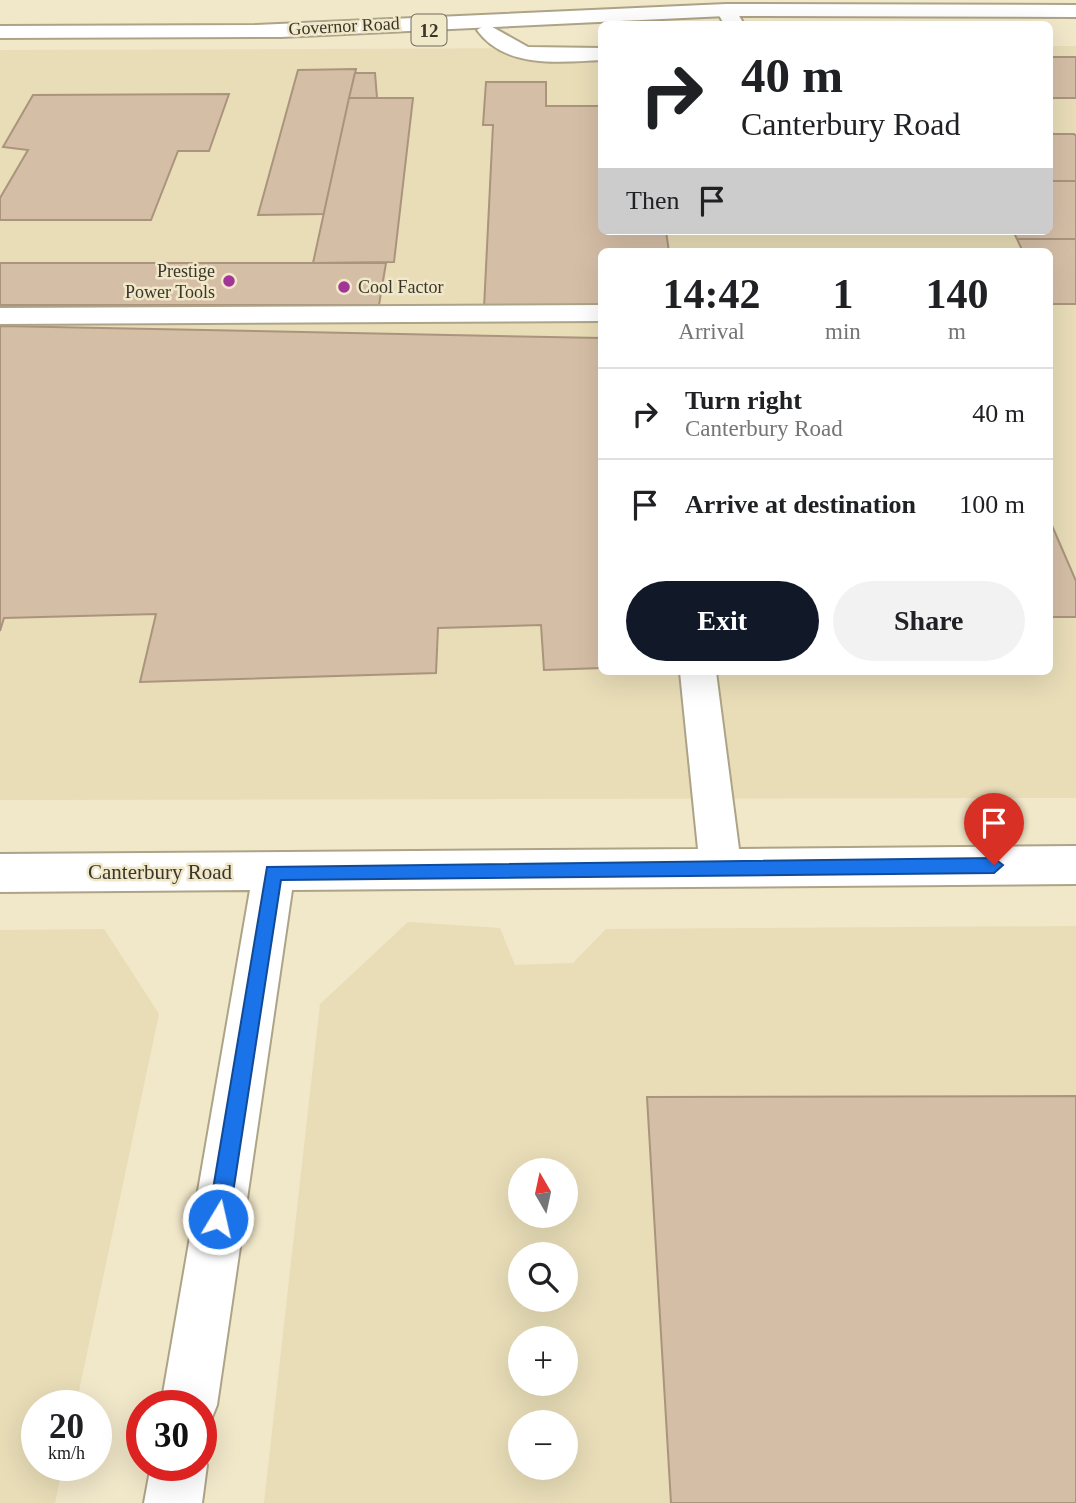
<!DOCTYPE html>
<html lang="en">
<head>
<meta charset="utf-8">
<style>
  body { margin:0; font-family:Georgia,serif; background:#f2f2f2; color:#202124; height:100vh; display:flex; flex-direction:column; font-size:26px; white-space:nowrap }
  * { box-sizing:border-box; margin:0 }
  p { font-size:23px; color:#757577 }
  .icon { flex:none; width:38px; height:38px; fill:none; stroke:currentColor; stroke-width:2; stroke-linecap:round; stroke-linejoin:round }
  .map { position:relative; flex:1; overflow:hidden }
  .side { position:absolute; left:598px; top:248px; width:455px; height:427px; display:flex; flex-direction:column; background:#fff; border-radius:10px; box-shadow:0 7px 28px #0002 }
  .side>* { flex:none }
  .banner { position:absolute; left:598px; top:21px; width:455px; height:214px; border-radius:10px; box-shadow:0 7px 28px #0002; background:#fff; color:#202124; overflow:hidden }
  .needle { width:46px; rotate:351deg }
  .fabs { position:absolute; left:508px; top:1158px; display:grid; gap:14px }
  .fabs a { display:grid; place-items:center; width:70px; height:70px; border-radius:50%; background:#fff; box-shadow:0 7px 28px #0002; font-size:35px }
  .speed { position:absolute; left:21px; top:1390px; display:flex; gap:14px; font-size:35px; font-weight:700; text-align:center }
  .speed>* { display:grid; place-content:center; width:91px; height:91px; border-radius:50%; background:#fff; box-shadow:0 7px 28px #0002; line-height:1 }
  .speed small { font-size:18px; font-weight:400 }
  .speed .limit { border:10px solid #d22; background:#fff; color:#111 }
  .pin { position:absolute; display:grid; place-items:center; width:60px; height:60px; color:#fff; margin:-72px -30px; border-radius:50% 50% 50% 0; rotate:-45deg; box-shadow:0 0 7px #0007 }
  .pin .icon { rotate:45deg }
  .me { position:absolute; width:77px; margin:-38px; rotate:9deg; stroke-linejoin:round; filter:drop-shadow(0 0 5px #0008) }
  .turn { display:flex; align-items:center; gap:24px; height:147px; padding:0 28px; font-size:32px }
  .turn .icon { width:91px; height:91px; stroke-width:2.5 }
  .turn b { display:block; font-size:49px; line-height:60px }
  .then { display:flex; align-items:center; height:66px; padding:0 28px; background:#0003; gap:14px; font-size:26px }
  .eta { display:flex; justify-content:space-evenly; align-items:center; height:119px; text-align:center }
  .eta b { font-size:42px; font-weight:600; line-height:49px }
  .button { display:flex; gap:14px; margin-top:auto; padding:14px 28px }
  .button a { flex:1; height:80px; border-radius:42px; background:#111827; color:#fff; font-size:28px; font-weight:600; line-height:80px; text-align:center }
  .button a+a { background:#f2f2f2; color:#202124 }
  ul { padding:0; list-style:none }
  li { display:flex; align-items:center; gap:21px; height:91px; padding:0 28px; border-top:2px solid #e0e0e0 }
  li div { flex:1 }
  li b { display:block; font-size:26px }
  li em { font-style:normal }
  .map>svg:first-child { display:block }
</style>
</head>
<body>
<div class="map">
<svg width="1076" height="1503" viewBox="0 0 1076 1503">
  <rect width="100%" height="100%" fill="#f1e7c9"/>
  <!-- built -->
  <g fill="#e8ddb7" fill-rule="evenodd">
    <path d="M1050,46h26v752l-1076,2v-750l602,-2v183h448zM602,252h448v420h-448z"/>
    <path d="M408,922l92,6 15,37 58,-2 33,-34 470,-3v577h-812l56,-499zM520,1171h45v45h-45zM520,1255h45v45h-45zM520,1339h45v45h-45zM520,1423h45v45h-45z"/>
    <path d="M104,929l55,85 -83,391h-39v60h26l-8,38h-55v-573z"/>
  </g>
  <!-- building -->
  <g fill="#d5bea6" stroke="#aa947d" stroke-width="2">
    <rect x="1050" y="57" width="26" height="41"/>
    <path d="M356,69l-32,145 -66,1 40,-145z"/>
    <path d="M355,73h20l2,25h-28z"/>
    <path d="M486,82h60v24h56v125h64l3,21h-67v56h-118l9,-183h-10z"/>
    <path d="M229,94l-20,57h-31l-27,69h-151v-22l28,-48 -25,-3 30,-52z"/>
    <path d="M349,98h64l-19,164 -81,1z"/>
    <path d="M1050,134h24l2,2v45h-26z"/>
    <path d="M1050,181h26v58h-59l-4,-8h37z"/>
    <path d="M1017,239h59v65h-26v-52h-27z"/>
    <path d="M0,263h386l-7,42h-379z"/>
    <path d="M0,326l602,12v330l-58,2 -3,-45 -103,3 -2,45 -296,9 16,-68 -152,4 -4,13z"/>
    <path d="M1050,521l26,60v36h-26z"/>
    <path d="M1076,1096v407h-405l-24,-406z"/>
  </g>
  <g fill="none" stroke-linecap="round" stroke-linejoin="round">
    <defs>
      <g id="minor">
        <path d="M726,4l7,2 11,18h-20l-8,-14z"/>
        <path d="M487,24l41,23 74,1v12c-42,2 -97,9 -125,-30z"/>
        <path d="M602,305v16l-602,3v-16z"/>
        <path d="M680,672h36l23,177 337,-3v38l-784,6 -75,515 -8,20 -8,3v-23h-40l89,-515 -250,2v-38l698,-5z"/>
        <path d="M201,1450l6,15 -5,38h-58l7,-38h50z"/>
      </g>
      <path id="major" d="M726,4l350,1v12l-350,-1 -445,21 -281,1v-12l256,-1z"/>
    </defs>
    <!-- minor casing -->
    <use href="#minor" stroke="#ada387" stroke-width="4"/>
    <!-- major casing -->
    <use href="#major" stroke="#ada387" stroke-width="4"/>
    <!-- minor -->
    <use href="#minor" fill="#fff" fill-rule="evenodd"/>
    <!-- major -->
    <use href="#major" fill="#fff" fill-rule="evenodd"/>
  </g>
  <!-- route -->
  <path fill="#1a73e8" stroke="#114b97" stroke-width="2" d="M994,858l9,7 -9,8 -713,7 -52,339 -3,8 -8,3 -7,-3 -3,-8 59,-352z"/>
  <!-- markers -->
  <g fill="#a23696" stroke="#f1e7c9" stroke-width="2.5">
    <circle cx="229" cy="281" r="7"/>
    <circle cx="344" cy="287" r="7"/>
  </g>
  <g text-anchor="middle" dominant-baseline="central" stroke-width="5" stroke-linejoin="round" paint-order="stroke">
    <!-- far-street labels -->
    <g font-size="18" fill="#3a362a" stroke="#f1e7c9">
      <text transform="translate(344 26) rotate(-3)">Governor Road</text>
    </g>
    <!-- far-poi labels -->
    <g font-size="18" fill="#3a362a" stroke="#f1e7c9" text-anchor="end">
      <text x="215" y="271">Prestige<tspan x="215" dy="21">Power Tools</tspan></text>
      <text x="358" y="287" text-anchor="start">Cool Factor</text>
    </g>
    <!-- shield labels -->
    <rect fill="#f1e7c9" stroke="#716b5a" stroke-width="2" x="411.5" y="14.5" width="35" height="31" rx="5"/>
    <g font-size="19" font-weight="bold" fill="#3a362a">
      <text x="429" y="30">12</text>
    </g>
    <!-- street labels -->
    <g font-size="21" fill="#3a362a" stroke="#f1e7c9">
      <text x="160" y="872">Canterbury Road</text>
    </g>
  </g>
</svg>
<div class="fabs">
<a><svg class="needle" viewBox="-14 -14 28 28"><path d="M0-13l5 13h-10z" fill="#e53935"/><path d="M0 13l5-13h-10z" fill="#757577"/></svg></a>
<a><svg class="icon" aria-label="search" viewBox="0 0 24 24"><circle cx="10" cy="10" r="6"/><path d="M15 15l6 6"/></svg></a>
<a>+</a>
<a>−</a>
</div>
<div class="speed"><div>20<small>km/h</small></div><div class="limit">30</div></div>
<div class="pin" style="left:994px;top:865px;background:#d93025"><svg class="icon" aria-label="arrive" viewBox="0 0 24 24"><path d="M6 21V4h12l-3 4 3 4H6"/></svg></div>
<svg class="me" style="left:218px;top:1219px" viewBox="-20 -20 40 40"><circle r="17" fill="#1a73e8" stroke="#fff" stroke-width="3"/><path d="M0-11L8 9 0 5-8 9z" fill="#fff"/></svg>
<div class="banner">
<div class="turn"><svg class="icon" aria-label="right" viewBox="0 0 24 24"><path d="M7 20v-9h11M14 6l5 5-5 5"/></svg><div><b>40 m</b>Canterbury Road</div></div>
<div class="then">Then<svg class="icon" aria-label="arrive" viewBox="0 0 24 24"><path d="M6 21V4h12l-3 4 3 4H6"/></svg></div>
</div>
<section class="side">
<div class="eta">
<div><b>14:42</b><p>Arrival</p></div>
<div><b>1</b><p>min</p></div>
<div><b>140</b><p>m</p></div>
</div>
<ul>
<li><svg class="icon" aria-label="right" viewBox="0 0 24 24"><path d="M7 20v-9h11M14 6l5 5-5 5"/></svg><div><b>Turn right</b><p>Canterbury Road</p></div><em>40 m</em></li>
<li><svg class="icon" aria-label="arrive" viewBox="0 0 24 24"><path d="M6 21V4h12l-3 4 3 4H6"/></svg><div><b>Arrive at destination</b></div><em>100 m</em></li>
</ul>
<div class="button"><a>Exit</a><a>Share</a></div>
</section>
</div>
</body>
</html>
